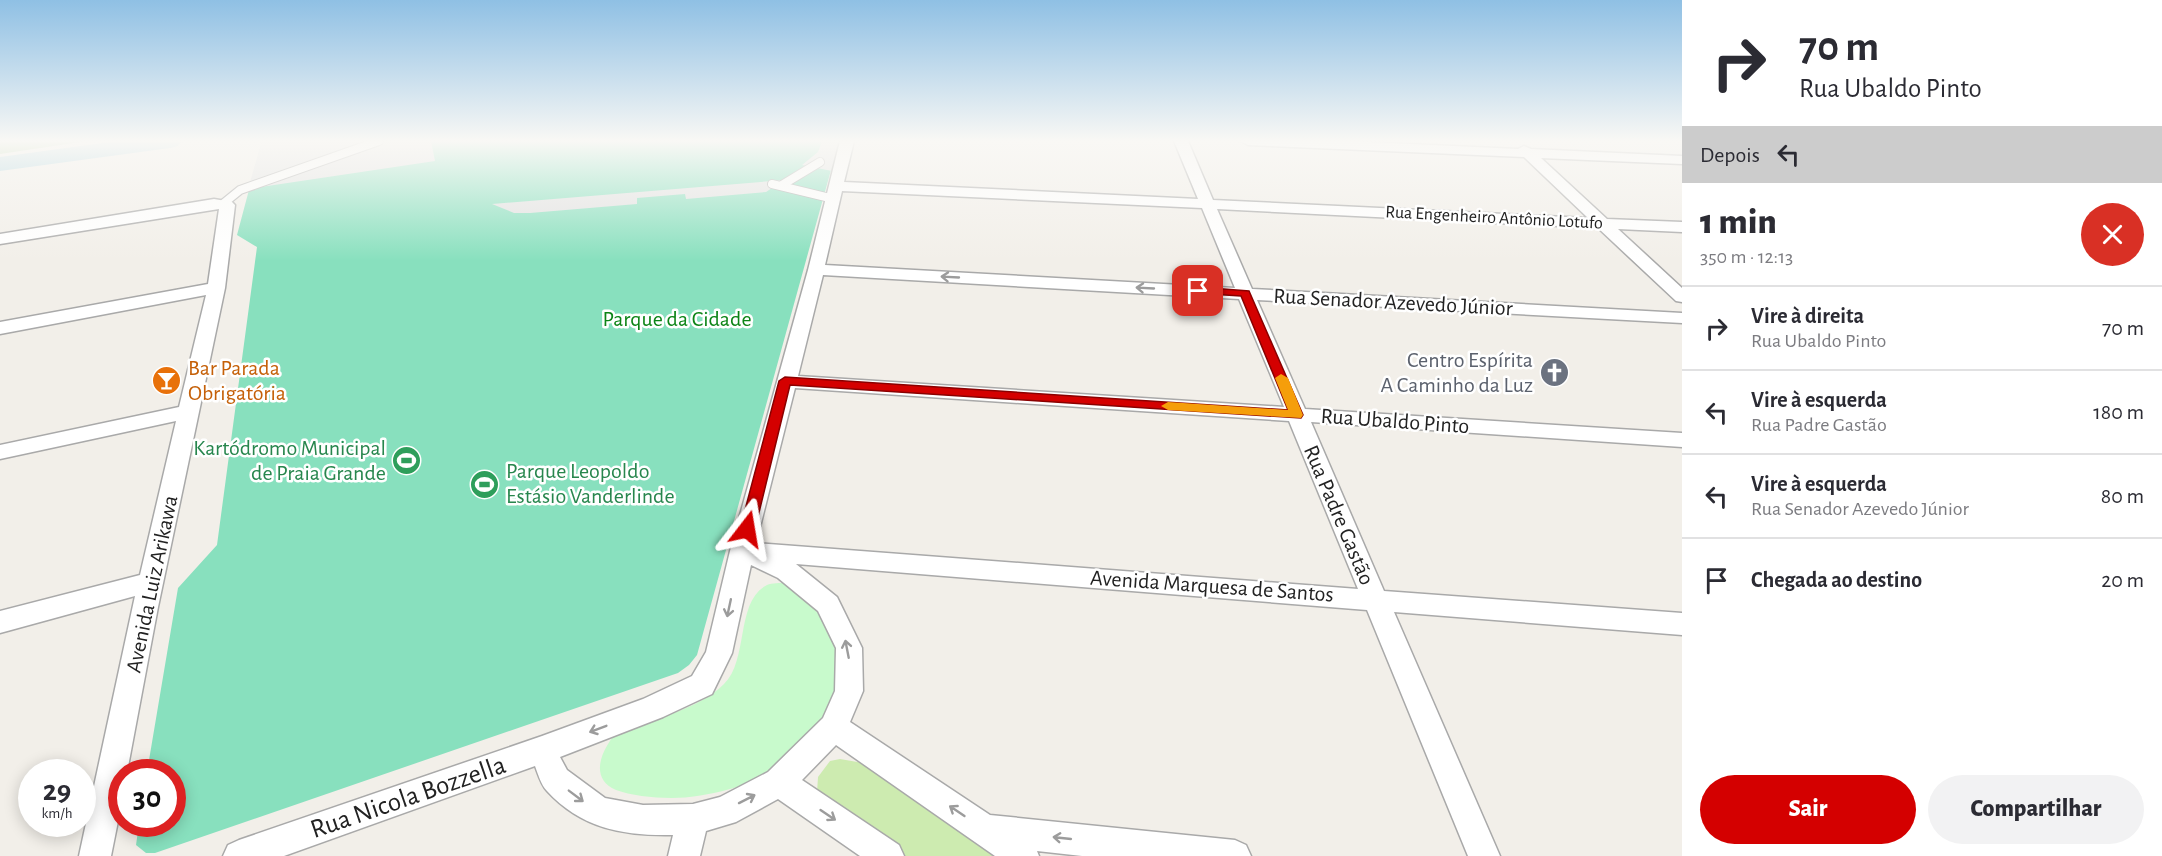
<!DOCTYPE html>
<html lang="pt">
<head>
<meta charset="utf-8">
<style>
  body { margin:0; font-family:"Alegreya Sans",sans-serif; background:#f2f2f3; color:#2b2b33; height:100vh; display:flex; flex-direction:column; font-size:22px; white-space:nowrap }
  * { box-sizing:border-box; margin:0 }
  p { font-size:20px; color:#7c7c81 }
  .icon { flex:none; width:33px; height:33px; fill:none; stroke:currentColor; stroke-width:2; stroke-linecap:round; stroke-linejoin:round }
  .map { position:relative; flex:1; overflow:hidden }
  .sheet { display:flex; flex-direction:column; background:#fff; width:480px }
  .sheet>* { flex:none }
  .top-card { background:#fff; color:#2b2b33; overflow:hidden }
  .speed { position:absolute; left:18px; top:759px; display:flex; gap:12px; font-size:30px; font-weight:700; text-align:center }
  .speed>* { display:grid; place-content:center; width:78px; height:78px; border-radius:50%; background:#fff; box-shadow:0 3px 15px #0003; line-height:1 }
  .speed small { font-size:15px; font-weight:400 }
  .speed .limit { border:9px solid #d22; background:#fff; color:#111 }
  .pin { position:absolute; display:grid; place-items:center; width:51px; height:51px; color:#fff; margin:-26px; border-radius:12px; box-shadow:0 3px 9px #0006 }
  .me { position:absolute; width:66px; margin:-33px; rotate:14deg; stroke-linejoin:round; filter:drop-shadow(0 0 4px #0008) }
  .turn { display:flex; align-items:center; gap:21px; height:126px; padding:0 18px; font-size:27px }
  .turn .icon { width:78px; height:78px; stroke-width:2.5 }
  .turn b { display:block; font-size:42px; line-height:51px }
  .then { display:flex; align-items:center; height:57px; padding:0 18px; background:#0003; gap:12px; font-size:22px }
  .round { display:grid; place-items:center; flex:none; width:63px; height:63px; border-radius:32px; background:#f2f2f3 }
  .head { display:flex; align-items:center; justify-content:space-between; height:102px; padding:0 18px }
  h1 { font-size:36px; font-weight:800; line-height:45px }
  .action { display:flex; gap:12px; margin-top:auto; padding:12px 18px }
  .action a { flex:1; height:69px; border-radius:36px; background:#d40000; color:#fff; font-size:24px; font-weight:800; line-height:69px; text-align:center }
  .action a+a { background:#f2f2f3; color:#2b2b33 }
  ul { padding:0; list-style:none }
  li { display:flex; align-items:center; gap:18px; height:84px; padding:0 18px; border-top:2px solid #e1e1e2 }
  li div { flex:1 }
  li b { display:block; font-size:22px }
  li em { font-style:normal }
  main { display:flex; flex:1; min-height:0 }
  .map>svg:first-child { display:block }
</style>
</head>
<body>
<main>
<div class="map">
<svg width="1682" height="856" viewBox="0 0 1682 856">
  <rect width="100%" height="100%" fill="#f2efe9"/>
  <!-- grass -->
  <path fill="#cdebb0" d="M840,759l23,4 132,93h-92l-86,-63 1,-16 12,-16z"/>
  <!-- forest -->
  <path fill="#add19e" d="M0,141h87l-87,13z"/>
  <!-- park -->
  <path fill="#c8facc" d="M786,583c11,8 26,16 36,27 17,16 16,47 15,69 -3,32 -18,48 -40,68 -10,9 -19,21 -30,28 -17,10 -50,18 -70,21 -21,4 -60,2 -81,-6 -29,-12 -13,-44 3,-60 34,-11 79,-20 105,-46 25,-24 11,-83 43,-99 5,-2 13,-2 19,-2z"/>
  <!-- pitch -->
  <path fill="#88e0be" d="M262,141h577l-142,514 -8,10 -11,8 -523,180h-9l-10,-8 3,-21h33v-52h-25l31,-184 39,-43 40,-298 -20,-12z"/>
  <!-- parking -->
  <g fill="#e2e2e2">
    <path d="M262,141h169l4,20 -187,28z"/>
    <path d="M822,141h17l-7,30 -30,-6 16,-13z"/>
    <path d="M784,180l-18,12 -80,7 -1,-5 -48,4v6l-107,9h-16l-22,-9z"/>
  </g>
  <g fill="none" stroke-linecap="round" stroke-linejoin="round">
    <!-- river -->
    <path fill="#aad3df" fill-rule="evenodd" d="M117,141h64l-3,5 -8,2 -170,23v-14z"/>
    <defs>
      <g id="service">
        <path d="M772,184l62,15"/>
        <path d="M782,185l38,-23"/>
        <path d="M224,203l16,-13 139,-49"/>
      </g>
      <g id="minor">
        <path d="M840,141h14l-10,41 354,17 -24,-58h14l25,59 375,18 -64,-61 -276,-12 -7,-4h105l172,8 6,-3 7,3 151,7v8l-141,-6 66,61 75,3v10l-64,-3 64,59v14l-6,-1 -78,-73 -381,-19 35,80 430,24v10l-425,-23 48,109 377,24v14l-371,-25 73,169 298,22v22l-288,-23 106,244h-32l-101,-246 -571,-46 41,33 25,51 1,43 -13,31 140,93 245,25 11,5 5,11h-169l-45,-5 2,5h-44l-159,-111 -34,35 97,65 5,11h-44l-82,-57 -42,23 -30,9 -6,25h-32l5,-21c-49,1 -91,-6 -126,-44 -6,-6 -9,-17 -12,-25l-251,90h-61l5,-11 11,-5 303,-104 101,-37 49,-23 14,-24 24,-101 78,-281zM842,191l360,17 33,80 -410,-23zM823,275l416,24 45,108 -486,-31zM795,388l494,33 69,168 -602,-46zM751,565l27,13 40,33 18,37 -1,43 -12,27 -55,54 -48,25 -27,7 -50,1 -38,-7 -38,-28 -7,-13 103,-40 49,-23 20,-41z"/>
        <path d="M214,199l18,3 3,3 -10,83 -67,319 -31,165h-5v29l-11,55h-32l56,-260 -135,37v-22l140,-36 36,-154 -176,38v-14l179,-38 27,-112 -206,39v-12l208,-38 11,-75 -219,35v-10z"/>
      </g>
    </defs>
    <!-- service casing -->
    <use href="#service" stroke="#a9a9a9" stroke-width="10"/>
    <!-- minor casing -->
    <use href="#minor" stroke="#a9a9a9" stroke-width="3"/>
    <!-- service -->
    <use href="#service" stroke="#fff" stroke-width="8"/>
    <!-- minor -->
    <use href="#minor" fill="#fff" fill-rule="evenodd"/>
  </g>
  <!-- one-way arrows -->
  <defs><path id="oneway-shaft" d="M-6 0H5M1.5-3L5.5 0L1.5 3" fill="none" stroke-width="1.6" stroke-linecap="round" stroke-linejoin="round" transform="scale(1.5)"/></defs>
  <g stroke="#9c9c9c">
    <use href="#oneway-shaft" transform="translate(950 277) rotate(-177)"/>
    <use href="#oneway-shaft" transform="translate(1145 288) rotate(-177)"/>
    <use href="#oneway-shaft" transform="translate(729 608) rotate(102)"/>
    <use href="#oneway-shaft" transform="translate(847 649) rotate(-101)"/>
    <use href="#oneway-shaft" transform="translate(598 729) rotate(159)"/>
    <use href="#oneway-shaft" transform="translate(576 796) rotate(37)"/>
    <use href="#oneway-shaft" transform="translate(747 799) rotate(-27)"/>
    <use href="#oneway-shaft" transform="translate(957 811) rotate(-146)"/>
    <use href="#oneway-shaft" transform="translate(828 815) rotate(34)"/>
    <use href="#oneway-shaft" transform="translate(1062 838) rotate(-174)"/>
  </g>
  <!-- sky -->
  <linearGradient id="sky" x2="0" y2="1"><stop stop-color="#8fc0e4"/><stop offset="0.54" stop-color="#f9f8f5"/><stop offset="1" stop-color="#f9f8f5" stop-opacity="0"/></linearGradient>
  <rect width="1682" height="261" fill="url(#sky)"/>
  <!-- route -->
  <path fill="#d40000" stroke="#8a0000" stroke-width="1.5" d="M1198,287l51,4 54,124 -2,3 -511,-33 -35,144 -2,4h-11l-2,-4 39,-148 6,-4 503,33 -47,-114 -47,-3 -2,-2z"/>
  <!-- slow -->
  <path fill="#f59e0b" d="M1281,374l7,4 15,37 -2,3 -133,-8 -7,-4 7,-4 120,8 -13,-32z"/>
  <!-- icons -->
  <defs>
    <symbol id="church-disc" viewBox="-11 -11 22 22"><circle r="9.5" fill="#6b7280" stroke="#fff"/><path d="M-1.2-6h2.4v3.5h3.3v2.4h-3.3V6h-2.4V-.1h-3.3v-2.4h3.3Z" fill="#fff"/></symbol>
    <symbol id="bar-disc" viewBox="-11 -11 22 22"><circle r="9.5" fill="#e8710a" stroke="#fff"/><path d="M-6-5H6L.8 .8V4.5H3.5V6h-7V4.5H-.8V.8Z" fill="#fff"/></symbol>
    <symbol id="stadium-disc" viewBox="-11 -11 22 22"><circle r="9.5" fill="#2e9e5b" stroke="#fff"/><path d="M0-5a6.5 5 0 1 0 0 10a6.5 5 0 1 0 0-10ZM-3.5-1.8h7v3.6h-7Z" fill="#fff"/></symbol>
  </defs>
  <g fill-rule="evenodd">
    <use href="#church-disc" x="1538" y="356" width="33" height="33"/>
    <use href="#bar-disc" x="150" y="364" width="33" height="33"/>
    <use href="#stadium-disc" x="390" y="444" width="33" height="33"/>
    <use href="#stadium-disc" x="468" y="468" width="33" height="33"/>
  </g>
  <g text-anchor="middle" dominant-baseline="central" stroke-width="5" stroke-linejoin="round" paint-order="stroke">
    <!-- far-street labels -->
    <g font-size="18" fill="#222" stroke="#fff">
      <text transform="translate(1494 218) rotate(3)">Rua Engenheiro Antônio Lotufo</text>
    </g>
    <!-- street labels -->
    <g font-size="22" fill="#222" stroke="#fff">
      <text transform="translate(1393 302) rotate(3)">Rua Senador Azevedo Júnior</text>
      <text transform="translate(1395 421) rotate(4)">Rua Ubaldo Pinto</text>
      <text transform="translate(1339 515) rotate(67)">Rua Padre Gastão</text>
      <text transform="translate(152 584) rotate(-78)">Avenida Luiz Arikawa</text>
      <text transform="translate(1212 586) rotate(4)">Avenida Marquesa de Santos</text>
    </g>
    <!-- park labels -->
    <g font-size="22" fill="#0c8416" stroke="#fff">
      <text x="677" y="319">Parque da Cidade</text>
    </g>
    <!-- worship labels -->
    <g font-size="22" fill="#5b616d" stroke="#fff" text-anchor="end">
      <text x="1533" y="360">Centro Espírita<tspan x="1533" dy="25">A Caminho da Luz</tspan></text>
    </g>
    <!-- food labels -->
    <g font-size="22" fill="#c56008" stroke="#fff" text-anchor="start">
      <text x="188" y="368">Bar Parada<tspan x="188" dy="25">Obrigatória</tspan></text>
    </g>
    <!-- leisure labels -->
    <g font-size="22" fill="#27864d" stroke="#fff" text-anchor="end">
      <text x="386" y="448">Kartódromo Municipal<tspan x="386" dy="25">de Praia Grande</tspan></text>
      <text x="506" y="471" text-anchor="start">Parque Leopoldo<tspan x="506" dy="25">Estásio Vanderlinde</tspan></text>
    </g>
    <!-- near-street labels -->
    <g font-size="27" fill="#222" stroke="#fff">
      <text transform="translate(408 797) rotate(-19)">Rua Nicola Bozzella</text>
    </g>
  </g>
</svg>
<div class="speed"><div>29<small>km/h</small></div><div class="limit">30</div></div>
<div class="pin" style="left:1198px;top:291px;background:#d93025"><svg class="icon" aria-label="arrive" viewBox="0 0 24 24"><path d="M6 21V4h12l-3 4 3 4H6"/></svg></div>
<svg class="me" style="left:747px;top:529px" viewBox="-20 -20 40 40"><path d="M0-17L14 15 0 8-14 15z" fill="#d40000" stroke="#fff" stroke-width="4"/></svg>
</div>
<section class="sheet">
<div class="top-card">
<div class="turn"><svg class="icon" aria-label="right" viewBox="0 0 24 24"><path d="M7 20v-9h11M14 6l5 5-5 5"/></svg><div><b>70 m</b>Rua Ubaldo Pinto</div></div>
<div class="then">Depois<svg class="icon" aria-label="left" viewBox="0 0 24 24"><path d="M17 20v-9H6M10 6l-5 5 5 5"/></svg></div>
</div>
<div class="head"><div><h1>1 min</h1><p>350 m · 12:13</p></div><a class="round" style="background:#d93025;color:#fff"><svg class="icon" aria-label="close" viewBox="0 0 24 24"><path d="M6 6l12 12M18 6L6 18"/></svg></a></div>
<ul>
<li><svg class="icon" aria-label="right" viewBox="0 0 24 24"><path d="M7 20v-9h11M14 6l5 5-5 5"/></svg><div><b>Vire à direita</b><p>Rua Ubaldo Pinto</p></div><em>70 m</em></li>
<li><svg class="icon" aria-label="left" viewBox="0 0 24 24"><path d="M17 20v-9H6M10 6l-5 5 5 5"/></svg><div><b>Vire à esquerda</b><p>Rua Padre Gastão</p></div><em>180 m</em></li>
<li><svg class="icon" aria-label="left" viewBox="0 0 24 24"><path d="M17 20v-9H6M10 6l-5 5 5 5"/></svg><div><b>Vire à esquerda</b><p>Rua Senador Azevedo Júnior</p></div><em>80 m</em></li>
<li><svg class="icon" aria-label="arrive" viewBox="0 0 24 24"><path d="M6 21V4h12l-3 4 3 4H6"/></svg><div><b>Chegada ao destino</b></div><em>20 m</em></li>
</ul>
<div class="action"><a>Sair</a><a>Compartilhar</a></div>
</section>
</main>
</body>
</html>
